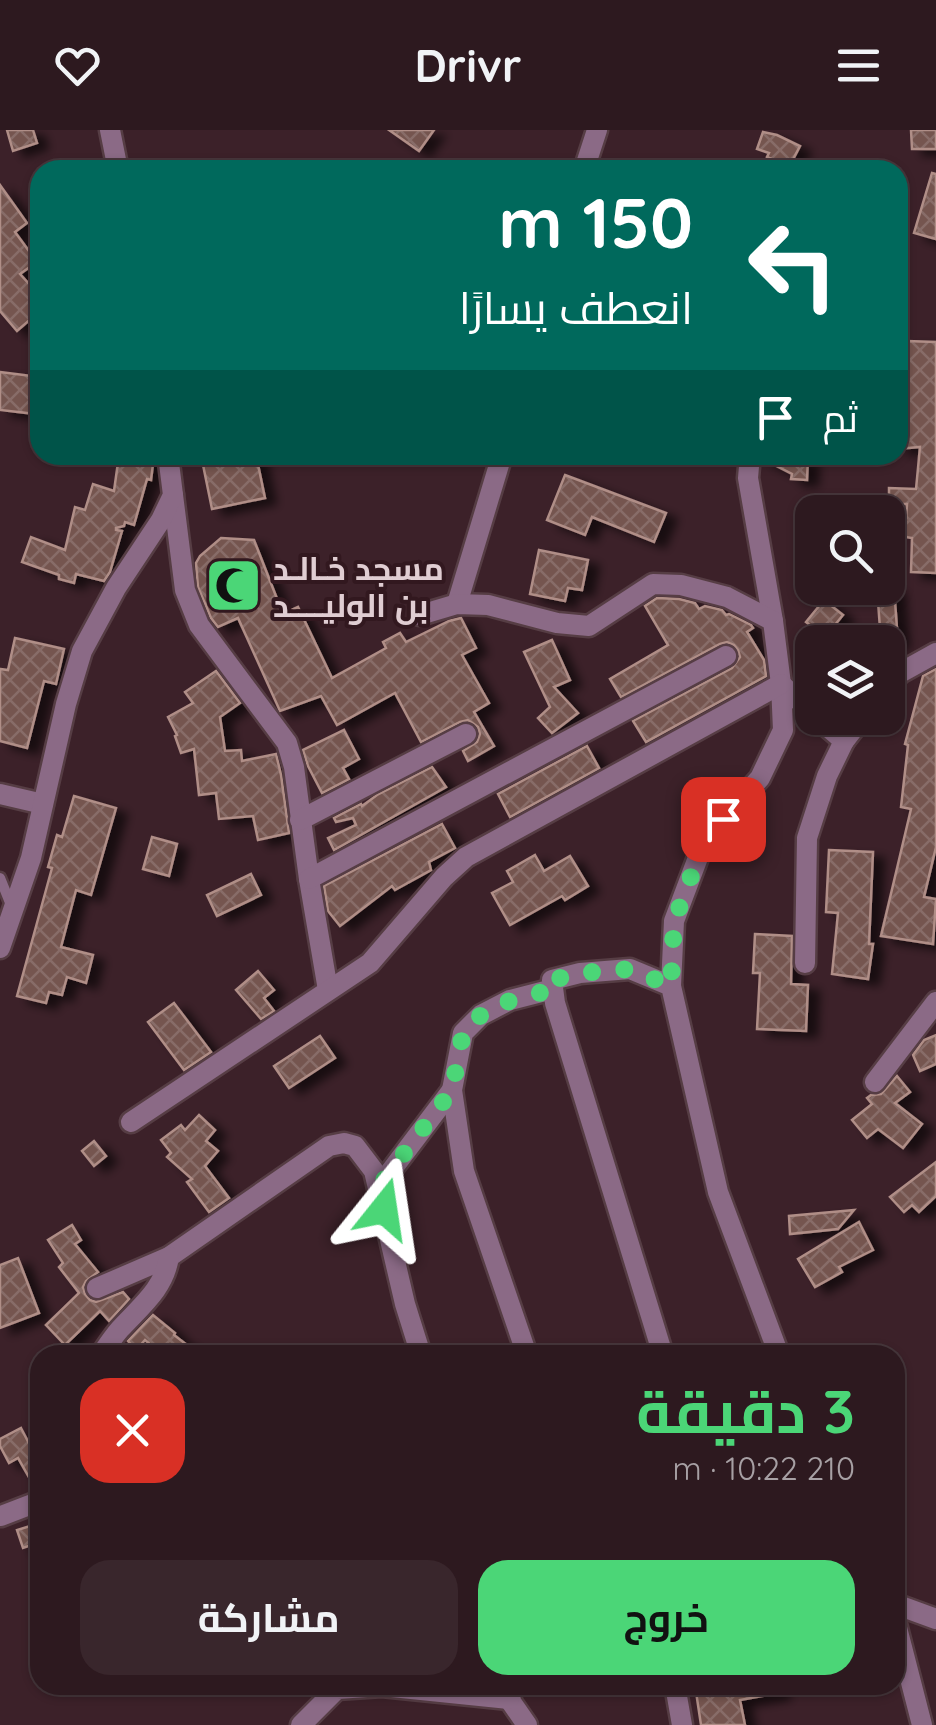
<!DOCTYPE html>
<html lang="ar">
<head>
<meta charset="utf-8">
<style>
  body { margin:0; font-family:Quicksand,Cairo,sans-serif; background:#39262c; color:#f1f3f6; direction:rtl; height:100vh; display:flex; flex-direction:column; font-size:38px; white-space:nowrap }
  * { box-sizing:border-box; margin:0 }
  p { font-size:32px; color:#a7a0a4 }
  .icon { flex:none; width:55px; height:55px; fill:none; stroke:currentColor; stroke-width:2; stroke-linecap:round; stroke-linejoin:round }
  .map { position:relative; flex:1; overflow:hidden; direction:ltr }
  .sheet { position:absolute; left:30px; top:1215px; width:875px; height:350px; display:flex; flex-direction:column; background:#2d191f; border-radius:30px; box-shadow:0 2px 8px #0004,0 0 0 2px #48383d; direction:rtl }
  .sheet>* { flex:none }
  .top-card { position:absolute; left:30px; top:30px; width:878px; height:305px; border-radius:30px; box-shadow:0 2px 8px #0004,0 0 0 2px #48383d; direction:rtl; background:#00695c; color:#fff; overflow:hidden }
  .buttons { position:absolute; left:795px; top:365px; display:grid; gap:20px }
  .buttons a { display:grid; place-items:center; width:110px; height:110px; border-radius:20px; background:#2d191f; box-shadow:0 2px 8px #0004,0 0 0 2px #48383d; font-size:50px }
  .pin { position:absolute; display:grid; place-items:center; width:85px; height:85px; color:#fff; margin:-42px; border-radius:20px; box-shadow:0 5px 15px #0006 }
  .me { position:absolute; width:110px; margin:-55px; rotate:15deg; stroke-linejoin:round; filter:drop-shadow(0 0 8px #0008) }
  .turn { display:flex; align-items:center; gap:35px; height:210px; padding:0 50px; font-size:45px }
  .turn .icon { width:130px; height:130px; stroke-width:2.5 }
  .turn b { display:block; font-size:70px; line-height:85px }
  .then { display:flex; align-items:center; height:95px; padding:0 50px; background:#0003; gap:20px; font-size:38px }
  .round { display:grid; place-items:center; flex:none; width:105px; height:105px; border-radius:30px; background:#39262c }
  .headline { display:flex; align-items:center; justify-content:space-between; height:170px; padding:0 50px }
  h1 { font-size:60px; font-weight:700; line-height:75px; color:#4bd677 }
  .cta { display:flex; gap:20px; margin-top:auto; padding:20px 50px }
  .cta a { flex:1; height:115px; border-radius:30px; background:#4bd677; color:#111; font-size:40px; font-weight:700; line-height:115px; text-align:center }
  .cta a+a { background:#39262c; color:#f1f3f6 }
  header { display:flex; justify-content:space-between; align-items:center; height:130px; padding:0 50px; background:#2d191f; font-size:45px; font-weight:700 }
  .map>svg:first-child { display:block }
</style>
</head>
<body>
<header><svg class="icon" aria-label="menu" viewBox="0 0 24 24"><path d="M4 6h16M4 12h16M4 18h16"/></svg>Drivr<svg class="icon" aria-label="heart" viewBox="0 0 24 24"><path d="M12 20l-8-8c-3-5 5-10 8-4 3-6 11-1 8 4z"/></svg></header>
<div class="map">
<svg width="936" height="1595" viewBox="0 0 936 1595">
  <defs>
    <pattern id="building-cross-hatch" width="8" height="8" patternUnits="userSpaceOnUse" patternTransform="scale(2.5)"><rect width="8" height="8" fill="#74554f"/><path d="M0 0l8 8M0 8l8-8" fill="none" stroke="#886c67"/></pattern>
    <filter id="shadow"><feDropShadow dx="11" dy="6" stdDeviation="5" flood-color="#0009"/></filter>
  </defs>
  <rect width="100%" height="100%" fill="#3c2129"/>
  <!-- building -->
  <g fill="url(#building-cross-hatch)" stroke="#b08e87" stroke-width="2.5" filter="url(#shadow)">
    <path d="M7,0h26l4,13 -24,8z"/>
    <path d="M389,0h45l-15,21z"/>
    <path d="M911,0h25v19h-24z"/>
    <path d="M763,2l14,3 23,11 -11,21 -22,-10 2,-4 -12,-4z"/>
    <path d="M932,43l4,1v65l-22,-6z"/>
    <path d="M0,55l27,38 -12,9 22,30 -17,12 20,22v15l-23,20 -17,-20z"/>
    <path d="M906,211l30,1v231l-25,-1 1,-34 -7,-1 2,-33h-18v-16l27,1 4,-42 -22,2v-70l7,-1z"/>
    <path d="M0,242l40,5 -4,37 -36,-4z"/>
    <path d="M119,325h34v9l-2,16 -4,-1 -13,46 -9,-3 -1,4 -8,2v2l6,1 -12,41 -6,9 -28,-7 -2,9 -15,-4v-4l-37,-13 9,-25 34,13 10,-43 10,3 8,-26 21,7z"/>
    <path d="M201,325h55l9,43 -53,11z"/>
    <path d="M764,325l44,3 -1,22 -16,-1 1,-5 -29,-15z"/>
    <path d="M565,345l101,38 -12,29 -62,-25 -7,18 -38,-15z"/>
    <path d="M221,408l33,2 29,74 15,-7 34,71 54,-30 -3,-6 17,-9 6,9 43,-21 12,-3 15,30 -14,7 27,48 -15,9 20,34 -26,15 -5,-10 14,-9 3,-8 -2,-7 -10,-7 -8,2 -39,20 -26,-49 -58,32 -16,-29 -41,15 -42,-93 -20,9 -7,-9 -13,-31 -2,-24 4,-7z"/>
    <path d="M539,420l49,10 -6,30 -14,-2 -3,13 -35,-7z"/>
    <path d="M877,458h17l4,54h-17z"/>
    <path d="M657,468l22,1 16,4 4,6 6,-3 17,4 4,5 3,-1 22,11 2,3 -6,4 17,28 2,16 -120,66 -13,-21 99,-53 8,-11 -2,-7 -4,-5 -7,-3 -7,2 -99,53 -11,-18 58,-34 -23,-39z"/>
    <path d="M824,470l19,15 -18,22 -19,-15z"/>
    <path d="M15,508l49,11 -8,35 -12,-3 -17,67 -27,-7v-72l8,1z"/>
    <path d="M552,510l18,40 -16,7 24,26 -26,20 -14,-15 12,-11 -26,-55z"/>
    <path d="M936,539v178l-12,50 12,2 -3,45 -52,-8 30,-127 -10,-2 7,-62 -3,-1 18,-68z"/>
    <path d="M216,541l24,32 -20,14 5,34 16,-1 1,11 34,-7 5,21 8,58 -31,7 -5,-24 -34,3 -3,-26 -17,2 -5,-46 -13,4 -6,-17 2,-1 -9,-18 25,-14 -8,-11z"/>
    <path d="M344,600l15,29 -16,9 6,11 -27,14 -14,-27 -5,-16z"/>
    <path d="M587,616l12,22 -89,49 -12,-23z"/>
    <path d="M432,637l14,20 -112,63 -6,-12 28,-13 -3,-7 -17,4 -2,-4 27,-14 1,2 15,-11z"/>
    <path d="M74,666l42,12 -25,87 -15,-5 -15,57 32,8 -7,28 -19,-6 -5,18 -13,-3 -3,11 -29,-7 35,-128 -4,-1 9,-32 5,2z"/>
    <path d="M442,694l13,24 -26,14 2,8 -36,20 -3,-4 -52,40 -12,-15 -4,-25z"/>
    <path d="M152,707l25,7 -8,32 -26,-7z"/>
    <path d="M829,720l44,2 -4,92h4l-5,35 -36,-5 6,-61 -12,-1z"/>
    <path d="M535,725l9,16 26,-15 18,30 -23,14 -3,-4 -52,29 -18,-32 21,-11 -6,-11z"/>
    <path d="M251,744l10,21 -44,21 -10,-21z"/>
    <path d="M755,804l37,2 -1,48 17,1 -2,46 -49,-2 3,-56h-7z"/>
    <path d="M258,841l16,19 -10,8 10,13 -13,8 -25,-29z"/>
    <path d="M174,873l37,49 -27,18 -36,-48z"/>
    <path d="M936,905v29l-16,7 -7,-16 11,-15z"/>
    <path d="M320,906l15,22 -46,30 -15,-22z"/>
    <path d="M897,946l13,16 -15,11 27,21 -19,24 -25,-19 -11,9 -15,-18 20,-16 -5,-6 4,-3 10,-1z"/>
    <path d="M199,985l16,15 -9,11 12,10 -13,15 24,32 -20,14 -22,-30 5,-3 -25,-22 4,-4 -10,-13 20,-15 4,5z"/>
    <path d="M94,1011l12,15 -12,10 -12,-15z"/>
    <path d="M936,1032v34l-17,16 -7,-7 -8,7 -14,-15z"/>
    <path d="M854,1080l-16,19 -48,5 -1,-18z"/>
    <path d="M859,1092l14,28 -34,17 3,5 -27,15 -17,-28z"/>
    <path d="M72,1095l9,15 -6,4 23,28 -12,9 -3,6 2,7 5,6 6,2 27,-10 6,7 -20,22 -9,-10 -35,34 -19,-20 33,-32 -20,-26 4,-4 -15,-23z"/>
    <path d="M18,1128l21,55 -39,15v-63z"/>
    <path d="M153,1185l22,18 -1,2 26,20h-37l-18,-15 -9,10 -8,-9z"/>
    <path d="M21,1298l14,27 5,-3v36h-5l-17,-30 -9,5 -9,-17v-7z"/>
    <path d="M40,1393v19l-17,6 -6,-18z"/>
    <path d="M695,1555h83l1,8 -39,7 5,25h-44z"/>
  </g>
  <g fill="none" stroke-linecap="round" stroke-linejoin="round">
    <defs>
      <path id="service" d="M0,748l11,27"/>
      <g id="minor">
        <path d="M584,40l13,-40"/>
        <path d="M750,325l-2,23 25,143"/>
        <path d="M173,365l12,95 14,35 88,118 7,24 15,112 19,111"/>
        <path d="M457,474l45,-149"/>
        <path d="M420,485l37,-11 31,1 69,18 32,3 64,-42 28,1 46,12 46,24 8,63 2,46 -23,48 -55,61 -31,82 -3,65"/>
        <path d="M781,554l31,29"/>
        <path d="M888,558l12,-15 36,-20"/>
        <path d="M817,588l27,23 18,-23"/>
        <path d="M0,664l43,10"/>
        <path d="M300,690l166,-86"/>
        <path d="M309,749l417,-223"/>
        <path d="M805,833l2,-125 20,-62 17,-35"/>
        <path d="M875,952l61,-80"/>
        <path d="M131,992l239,-159 74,-86 22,-20 315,-173"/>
        <path d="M378,1058l74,-98"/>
        <path d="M97,1158l72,-31 160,-111 15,-3 11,3 19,25 31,133 16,51"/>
        <path d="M101,1225c6,-9 12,-18 19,-26 21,-23 44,-40 49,-72"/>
        <path d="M527,1225l-63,-184 -12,-81 11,-57 18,-18 29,-15 43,-11"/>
        <path d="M663,1225l-108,-352 -3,-23 28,-7 50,-4 41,17 47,206 61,163"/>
        <path d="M1,1386l39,-15"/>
        <path d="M895,1474l41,15"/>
        <path d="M895,1490l27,105"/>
        <path d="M515,1555l-6,14 18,26"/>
        <path d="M675,1555l7,40"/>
        <path d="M301,1595l36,-36 45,-3 127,13"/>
      </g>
      <g id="tertiary">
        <path d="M110,0l8,40"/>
        <path d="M0,818l31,-90 35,-154 16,-53 34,-63 45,-68 12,-25 -5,-40"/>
      </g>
    </defs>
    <!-- service casing -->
    <use href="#service" stroke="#563d44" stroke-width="15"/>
    <!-- minor casing -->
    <use href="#minor" stroke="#563d44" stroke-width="25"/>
    <!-- tertiary casing -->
    <use href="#tertiary" stroke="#563d44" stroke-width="25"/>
    <!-- service -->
    <use href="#service" stroke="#8b6a86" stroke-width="10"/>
    <!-- minor -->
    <use href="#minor" stroke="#8b6a86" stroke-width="20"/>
    <!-- tertiary -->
    <use href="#tertiary" stroke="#8b6a86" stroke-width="20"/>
  </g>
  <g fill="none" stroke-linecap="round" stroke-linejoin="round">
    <!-- route -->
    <path stroke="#4bd677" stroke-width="18" stroke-dasharray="0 32.4" d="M384,1079l-6,-21 74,-98 11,-57 18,-18 18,-11 55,-15 -2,-9 28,-7 50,-4 41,17 3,-64 31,-83 18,-20"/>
  </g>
  <!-- icons -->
  <defs>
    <symbol id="mosque-square" viewBox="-11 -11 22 22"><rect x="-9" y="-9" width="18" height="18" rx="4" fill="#4bd677" stroke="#32181f"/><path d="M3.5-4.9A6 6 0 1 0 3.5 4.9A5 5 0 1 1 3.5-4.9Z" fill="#111"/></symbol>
  </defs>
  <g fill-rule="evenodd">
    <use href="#mosque-square" x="202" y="424" width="63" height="63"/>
  </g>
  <g text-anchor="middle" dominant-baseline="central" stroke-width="8" stroke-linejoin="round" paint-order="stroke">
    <!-- poi labels -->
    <g font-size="32" font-weight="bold" fill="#e0cdd2" stroke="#32181f" text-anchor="start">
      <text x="273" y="438">مسجد خـالـد<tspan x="273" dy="37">بن الوليــــد</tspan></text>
    </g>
  </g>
</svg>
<div class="buttons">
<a><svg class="icon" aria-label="search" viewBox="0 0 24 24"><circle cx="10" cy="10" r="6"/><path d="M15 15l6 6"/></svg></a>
<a><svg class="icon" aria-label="layers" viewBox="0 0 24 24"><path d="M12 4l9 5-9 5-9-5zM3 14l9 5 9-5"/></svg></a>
</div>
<div class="pin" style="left:723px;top:689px;background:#d93025"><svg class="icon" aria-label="arrive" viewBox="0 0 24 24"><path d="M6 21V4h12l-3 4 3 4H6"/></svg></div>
<svg class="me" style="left:384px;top:1079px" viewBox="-20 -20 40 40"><path d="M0-17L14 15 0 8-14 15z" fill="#4bd677" stroke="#fff" stroke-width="4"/></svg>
<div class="top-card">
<div class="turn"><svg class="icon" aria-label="left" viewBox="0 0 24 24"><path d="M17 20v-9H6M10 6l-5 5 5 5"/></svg><div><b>150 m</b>انعطف يسارًا</div></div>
<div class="then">ثم<svg class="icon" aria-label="arrive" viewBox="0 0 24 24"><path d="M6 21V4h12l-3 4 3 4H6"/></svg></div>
</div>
<section class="sheet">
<div class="headline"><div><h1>3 دقيقة</h1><p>210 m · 10:22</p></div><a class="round" style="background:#d93025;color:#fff"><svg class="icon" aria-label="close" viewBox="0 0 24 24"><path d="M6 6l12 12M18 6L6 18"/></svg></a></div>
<div class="cta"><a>خروج</a><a>مشاركة</a></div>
</section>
</div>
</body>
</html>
